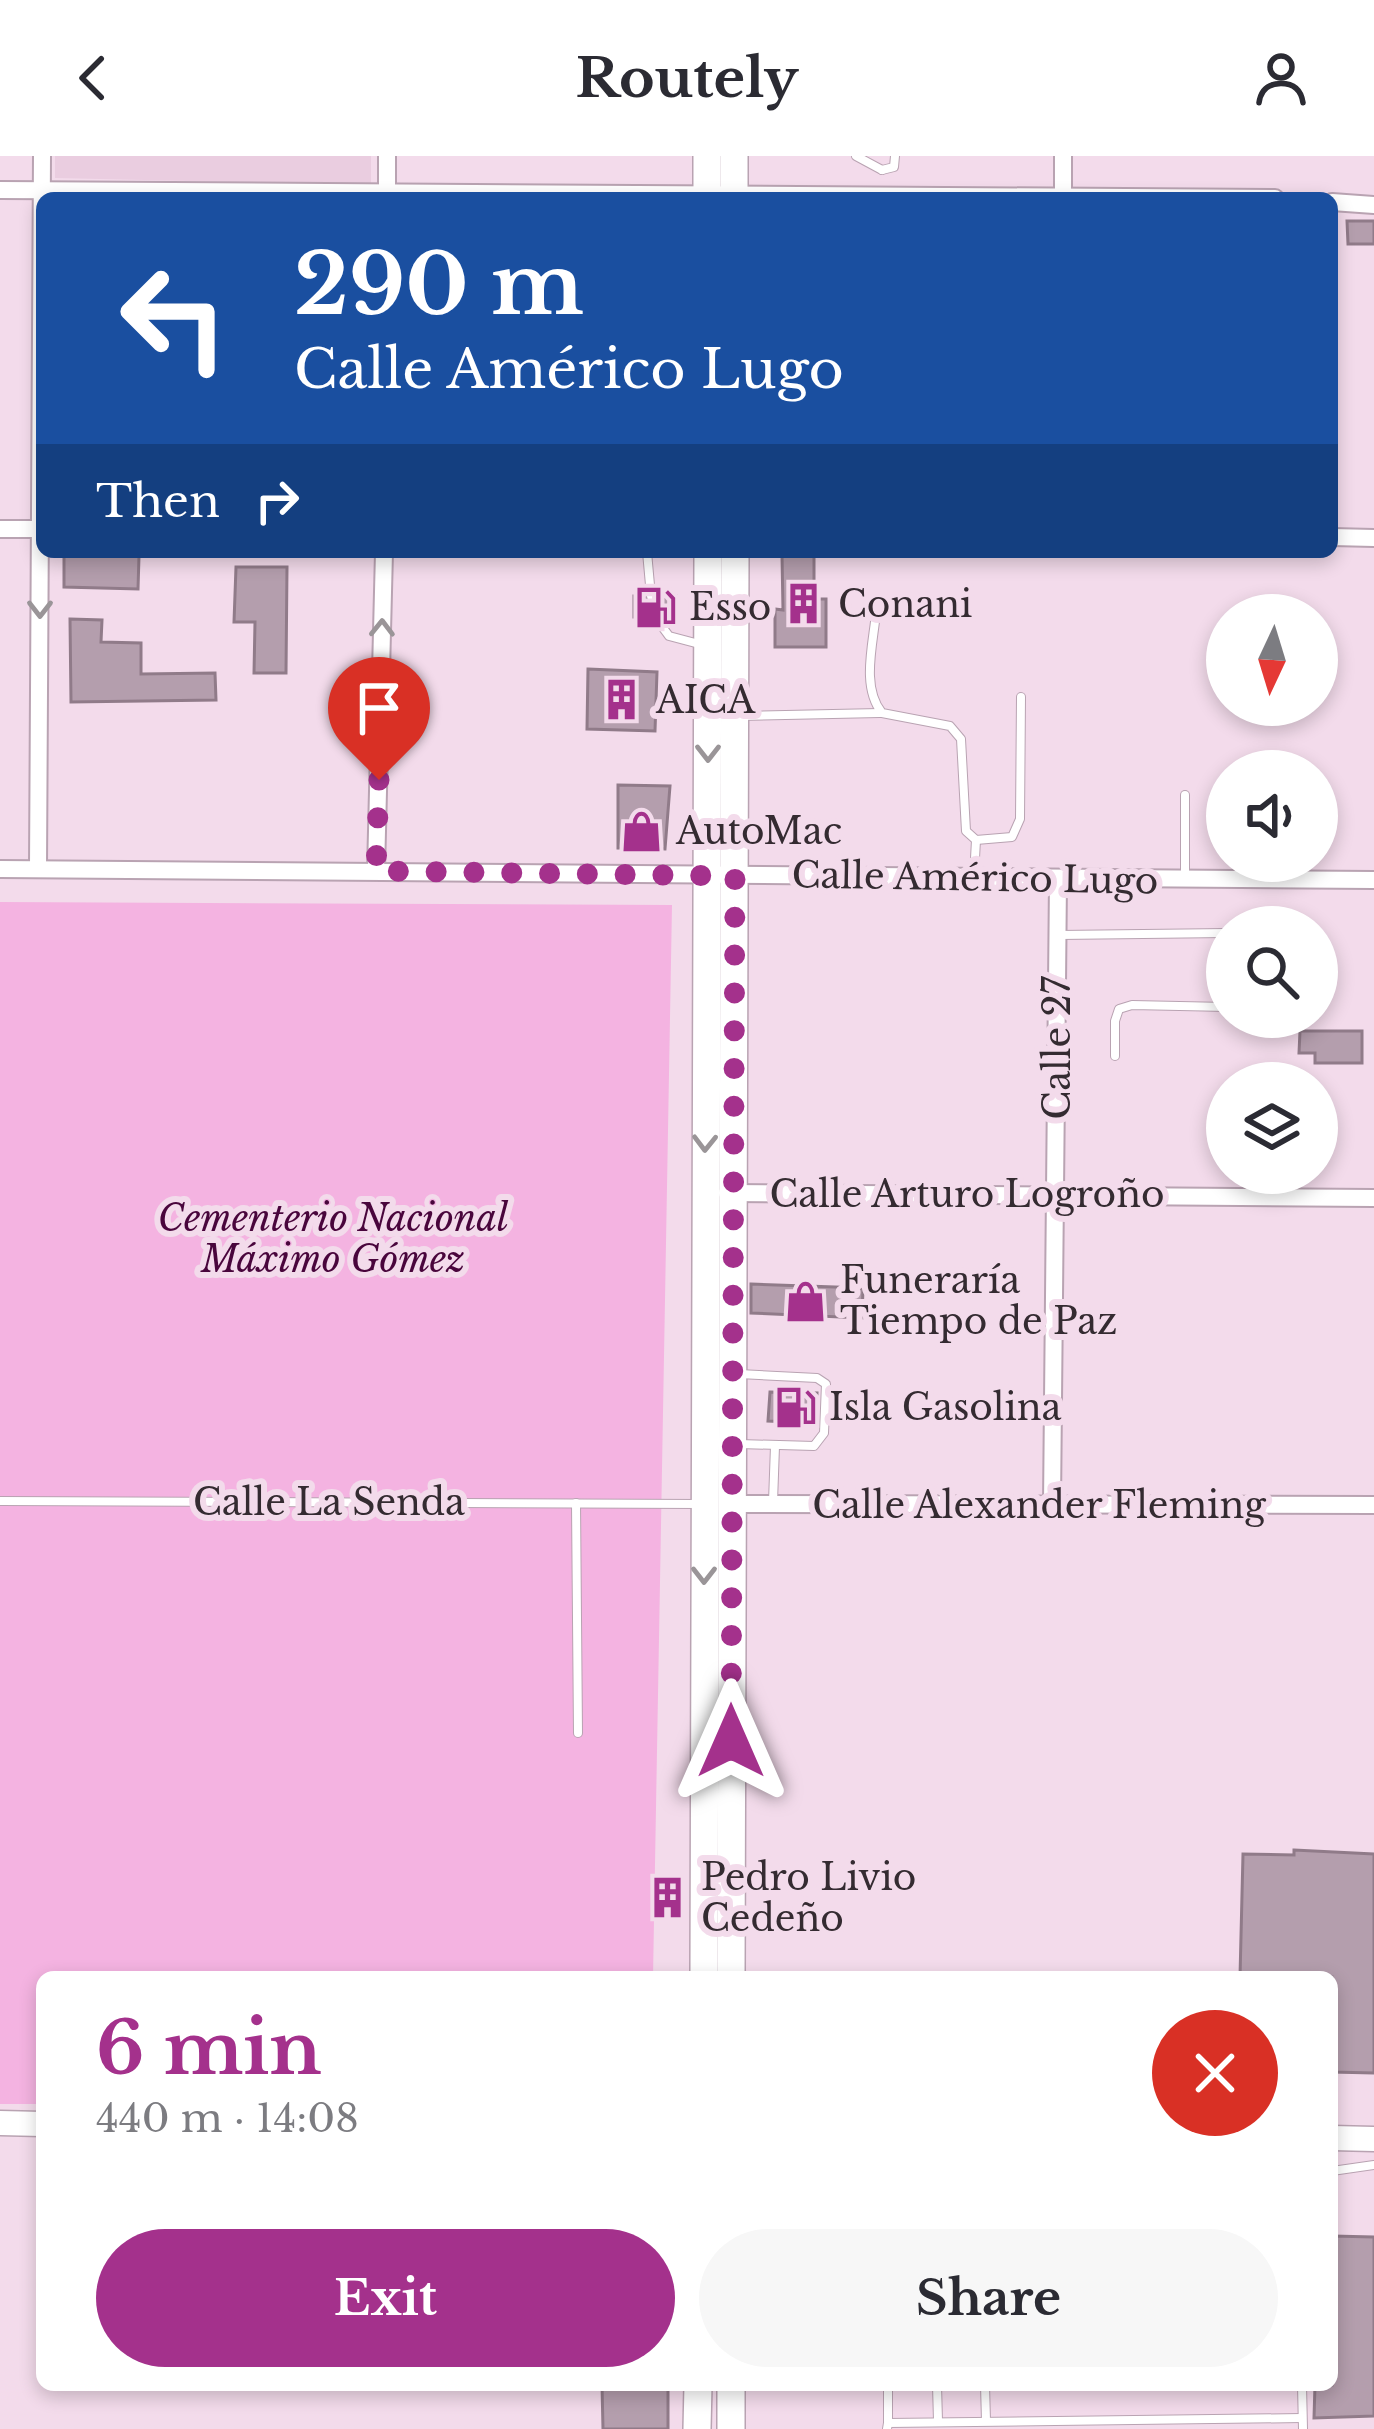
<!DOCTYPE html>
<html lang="en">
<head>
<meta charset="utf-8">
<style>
  body { margin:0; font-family:"Libre Baskerville",serif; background:#f7f7f7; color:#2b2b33; height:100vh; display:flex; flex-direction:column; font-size:45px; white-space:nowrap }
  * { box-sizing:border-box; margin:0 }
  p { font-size:39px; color:#7c7c81 }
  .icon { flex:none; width:66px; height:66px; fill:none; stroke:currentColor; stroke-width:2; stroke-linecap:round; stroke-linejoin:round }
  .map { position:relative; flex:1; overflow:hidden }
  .details { position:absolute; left:36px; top:1815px; width:1302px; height:420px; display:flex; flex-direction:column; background:#fff; border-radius:18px; box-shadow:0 6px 18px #0003 }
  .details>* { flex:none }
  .hud { position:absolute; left:36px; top:36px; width:1302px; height:366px; border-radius:18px; box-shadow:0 6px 18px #0003; background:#1a4fa0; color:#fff; overflow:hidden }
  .needle { width:78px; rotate:184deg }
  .controls { position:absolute; left:1206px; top:438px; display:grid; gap:24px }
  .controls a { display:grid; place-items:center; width:132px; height:132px; border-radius:50%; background:#fff; box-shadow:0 6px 18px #0003; font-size:60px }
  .pin { position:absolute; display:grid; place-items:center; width:102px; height:102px; color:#fff; margin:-123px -51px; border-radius:50% 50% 50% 0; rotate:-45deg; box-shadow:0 0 12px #0007 }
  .pin .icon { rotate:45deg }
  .me { position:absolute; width:132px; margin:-66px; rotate:0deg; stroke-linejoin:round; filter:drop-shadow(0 0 9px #0008) }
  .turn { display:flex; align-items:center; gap:42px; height:252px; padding:0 60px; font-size:54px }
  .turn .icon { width:156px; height:156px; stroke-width:2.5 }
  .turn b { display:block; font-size:84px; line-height:102px }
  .then { display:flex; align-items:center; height:114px; padding:0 60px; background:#0003; gap:24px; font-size:45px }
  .round { display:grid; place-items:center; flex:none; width:126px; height:126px; border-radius:63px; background:#f7f7f7 }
  .headline { display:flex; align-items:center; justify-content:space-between; height:204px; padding:0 60px }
  h1 { font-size:72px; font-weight:700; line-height:90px; color:#a4318c }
  .primary-button { display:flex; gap:24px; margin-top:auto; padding:24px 60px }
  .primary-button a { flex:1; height:138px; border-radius:72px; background:#a4318c; color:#fff; font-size:48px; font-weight:700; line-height:138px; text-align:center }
  .primary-button a+a { background:#f7f7f7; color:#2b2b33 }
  header { display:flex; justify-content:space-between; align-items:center; height:156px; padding:0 60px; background:#fff; font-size:54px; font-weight:700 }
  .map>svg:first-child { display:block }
</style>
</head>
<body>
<header><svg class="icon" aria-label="back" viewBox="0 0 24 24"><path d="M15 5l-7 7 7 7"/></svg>Routely<svg class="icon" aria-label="person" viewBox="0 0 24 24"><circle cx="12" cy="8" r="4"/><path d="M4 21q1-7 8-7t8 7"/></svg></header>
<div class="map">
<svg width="1374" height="2273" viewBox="0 0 1374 2273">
  <rect width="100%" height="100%" fill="#f3dbeb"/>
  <!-- built -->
  <path fill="#eacde0" d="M55,0h316v29l-316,-7z"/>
  <!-- green -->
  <path fill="#f4b3e1" d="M0,746l672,3 -19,1072h-611v127h-42z"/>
  <!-- building -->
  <g fill="#b49ead" stroke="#907b89" stroke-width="3">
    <path d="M1347,65h27v23h-26z"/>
    <path d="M64,399l75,1 -1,33 -74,-2z"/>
    <path d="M782,399h32v44h12v48h-51v-38l8,1z"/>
    <path d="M236,411h51l-1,106h-32l1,-51h-21z"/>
    <path d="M634,440h9l8,8 8,-8h17v22h-10l-11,-9 -8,8h-13z"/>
    <path d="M70,463l32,1 -1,22 40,1v31l74,-1 1,27 -145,2z"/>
    <path d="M588,513l69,3 -2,59 -68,-2z"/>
    <path d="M618,629l52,1 -5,63 -47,-1z"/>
    <path d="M1300,875h62v32h-47v-10h-16z"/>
    <path d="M751,1128l112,4 -1,30 -111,-5z"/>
    <path d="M770,1236l47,1 -1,30 -48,-2z"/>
    <path d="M1294,1694l80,4v219l-42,-1v-95h-92l3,-123 51,1z"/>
    <path d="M1332,2080l42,1v179l-60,2 1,-33h17z"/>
    <path d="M602,2229h66v44h-65z"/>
  </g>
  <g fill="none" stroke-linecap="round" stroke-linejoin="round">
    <defs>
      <g id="service">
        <path d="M856,0l26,14"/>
        <path d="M882,14l12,-3 1,-11"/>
        <path d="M647,396l4,44"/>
        <path d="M876,457c-3,32 -15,74 6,100l68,13 11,13 5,92 10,9 -2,37"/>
        <path d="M655,461l14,19 34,9"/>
        <path d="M739,560l141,-3"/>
        <path d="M1185,639v84"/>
        <path d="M976,684l36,-3 8,-18 1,-122"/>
        <path d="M1059,779l168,-2"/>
        <path d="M1115,900v-35l4,-12 13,-4 95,2"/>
        <path d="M739,1288l75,2 10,-13 2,-49 -9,-6 -78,-4"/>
        <path d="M0,1345l702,3"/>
        <path d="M773,1346l2,-56"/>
        <path d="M576,1347l2,230"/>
        <path d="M1332,2015l42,-6"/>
        <path d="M937,2229l1,36"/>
        <path d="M985,2229l1,36"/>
        <path d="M1302,2229l1,44"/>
        <path d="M888,2267v-38"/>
        <path d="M887,2273l1,-6 414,-5"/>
      </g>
      <g id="minor">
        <path d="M0,34l1275,8"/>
        <path d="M387,42v-42"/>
        <path d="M1063,42v-42"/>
        <path d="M1332,46l42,3"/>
        <path d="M0,373h42"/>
        <path d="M1332,381l42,1"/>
        <path d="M0,713l1374,11"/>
        <path d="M38,713l4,-713"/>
        <path d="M376,715l8,-319"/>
        <path d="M727,1037l647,5"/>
        <path d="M729,1348l645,1"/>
        <path d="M1052,1349l6,-625"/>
      </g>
      <g id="secondary">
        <path d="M0,1967l42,1"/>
        <path d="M1332,1982l42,1"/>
      </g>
      <g id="primary">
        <path d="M734,0v42"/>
        <path d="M707,42v-42"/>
        <path d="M704,1821l4,-1425"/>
        <path d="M731,1821l4,-1425"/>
        <path d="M697,2273l1,-44"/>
        <path d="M731,2273v-44"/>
      </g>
    </defs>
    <!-- service casing -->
    <use href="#service" stroke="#b9a3b2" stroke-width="10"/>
    <!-- minor casing -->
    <use href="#minor" stroke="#b9a3b2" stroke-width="20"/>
    <!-- secondary casing -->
    <use href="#secondary" stroke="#b9a3b2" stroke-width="27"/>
    <!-- primary casing -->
    <use href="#primary" stroke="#b9a3b2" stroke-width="30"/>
    <!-- service -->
    <use href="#service" stroke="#fff" stroke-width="8"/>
    <!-- minor -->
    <use href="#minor" stroke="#fff" stroke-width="16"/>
    <!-- secondary -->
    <use href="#secondary" stroke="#fff" stroke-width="24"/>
    <!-- primary -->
    <use href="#primary" stroke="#fff" stroke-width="27"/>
  </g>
  <!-- one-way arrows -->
  <defs><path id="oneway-chevron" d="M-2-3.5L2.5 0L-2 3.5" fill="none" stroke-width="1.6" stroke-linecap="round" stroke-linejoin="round" transform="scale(3)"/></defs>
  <g stroke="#9a9598">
    <use href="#oneway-chevron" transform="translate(40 453) rotate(90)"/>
    <use href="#oneway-chevron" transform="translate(382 472) rotate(-89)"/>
    <use href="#oneway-chevron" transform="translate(708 597) rotate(90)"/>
    <use href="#oneway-chevron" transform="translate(705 987) rotate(91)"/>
    <use href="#oneway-chevron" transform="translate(704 1419) rotate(90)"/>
  </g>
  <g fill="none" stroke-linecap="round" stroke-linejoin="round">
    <!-- route -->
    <path stroke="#a4318c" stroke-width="21" stroke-dasharray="0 37.8" d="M379,624l-3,91 359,5 -4,865"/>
  </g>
  <!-- icons -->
  <defs>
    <symbol id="building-bare" viewBox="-9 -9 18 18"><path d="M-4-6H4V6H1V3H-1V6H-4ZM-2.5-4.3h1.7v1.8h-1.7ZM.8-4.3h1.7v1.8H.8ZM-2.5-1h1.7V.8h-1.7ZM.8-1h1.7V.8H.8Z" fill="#a4318c" stroke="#f3dbeb" stroke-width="2.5" paint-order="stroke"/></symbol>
    <symbol id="fuel-bare" viewBox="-9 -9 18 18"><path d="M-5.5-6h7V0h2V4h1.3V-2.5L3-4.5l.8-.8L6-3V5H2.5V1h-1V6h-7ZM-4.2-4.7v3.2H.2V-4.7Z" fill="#a4318c" stroke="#f3dbeb" stroke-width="2.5" paint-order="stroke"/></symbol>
    <symbol id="shop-bare" viewBox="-9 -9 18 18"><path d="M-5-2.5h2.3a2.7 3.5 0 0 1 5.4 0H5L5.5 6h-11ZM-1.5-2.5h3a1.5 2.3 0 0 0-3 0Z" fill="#a4318c" stroke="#f3dbeb" stroke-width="2.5" paint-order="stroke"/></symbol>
  </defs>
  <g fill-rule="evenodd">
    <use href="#building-bare" x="774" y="418" width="59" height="59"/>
    <use href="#fuel-bare" x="626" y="422" width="59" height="59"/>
    <use href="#building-bare" x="592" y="514" width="59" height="59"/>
    <use href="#shop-bare" x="612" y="646" width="59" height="59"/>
    <use href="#shop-bare" x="776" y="1116" width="59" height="59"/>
    <use href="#fuel-bare" x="766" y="1222" width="59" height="59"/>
    <use href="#building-bare" x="638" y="1712" width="59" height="59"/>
  </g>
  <g text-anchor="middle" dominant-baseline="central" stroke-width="12" stroke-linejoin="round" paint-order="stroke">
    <!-- poi labels -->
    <g font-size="36" fill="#342b31" stroke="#f3dbeb" text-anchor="start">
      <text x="838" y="448">Conani</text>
      <text x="689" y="451">Esso</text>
      <text x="656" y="544">AICA</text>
      <text x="676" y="675">AutoMac</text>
      <text x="840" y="1124">Funeraría<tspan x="840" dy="41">Tiempo de Paz</tspan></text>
      <text x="829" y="1251">Isla Gasolina</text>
      <text x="701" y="1721">Pedro Livio<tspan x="701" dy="41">Cedeño</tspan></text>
    </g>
    <!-- street labels -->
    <g font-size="36" fill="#342b31" stroke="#f3dbeb">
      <text transform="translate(975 722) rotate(1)">Calle Américo Lugo</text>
      <text transform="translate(1057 892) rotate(-90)">Calle 27</text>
      <text x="967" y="1038">Calle Arturo Logroño</text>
      <text x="329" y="1346">Calle La Senda</text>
      <text x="1039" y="1349">Calle Alexander Fleming</text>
    </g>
    <!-- park labels -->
    <g font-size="36" font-style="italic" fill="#49053c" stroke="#f3dbeb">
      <text x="333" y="1062">Cementerio Nacional<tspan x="333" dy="41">Máximo Gómez</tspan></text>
    </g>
  </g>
</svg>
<div class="controls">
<a><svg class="needle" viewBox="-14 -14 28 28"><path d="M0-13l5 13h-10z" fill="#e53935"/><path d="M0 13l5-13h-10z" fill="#7c7c81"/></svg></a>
<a><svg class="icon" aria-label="sound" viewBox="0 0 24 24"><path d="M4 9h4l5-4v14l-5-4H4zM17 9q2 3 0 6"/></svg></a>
<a><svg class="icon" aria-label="search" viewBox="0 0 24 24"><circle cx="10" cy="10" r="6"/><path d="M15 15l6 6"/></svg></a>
<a><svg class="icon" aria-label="layers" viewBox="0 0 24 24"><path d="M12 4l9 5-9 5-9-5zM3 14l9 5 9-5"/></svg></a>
</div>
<div class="pin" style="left:379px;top:624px;background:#d93025"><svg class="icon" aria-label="arrive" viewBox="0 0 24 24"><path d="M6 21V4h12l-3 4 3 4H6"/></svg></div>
<svg class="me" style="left:731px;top:1585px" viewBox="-20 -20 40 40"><path d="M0-17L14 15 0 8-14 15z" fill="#a4318c" stroke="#fff" stroke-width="4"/></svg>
<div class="hud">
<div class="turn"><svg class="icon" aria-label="left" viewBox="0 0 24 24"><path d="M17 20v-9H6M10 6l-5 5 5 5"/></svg><div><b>290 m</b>Calle Américo Lugo</div></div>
<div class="then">Then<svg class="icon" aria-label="right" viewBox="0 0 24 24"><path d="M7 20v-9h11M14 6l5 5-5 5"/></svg></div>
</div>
<section class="details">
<div class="headline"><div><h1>6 min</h1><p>440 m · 14:08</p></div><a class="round" style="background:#d93025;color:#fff"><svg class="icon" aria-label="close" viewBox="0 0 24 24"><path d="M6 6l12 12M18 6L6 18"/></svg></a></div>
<div class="primary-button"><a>Exit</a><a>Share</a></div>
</section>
</div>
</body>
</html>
